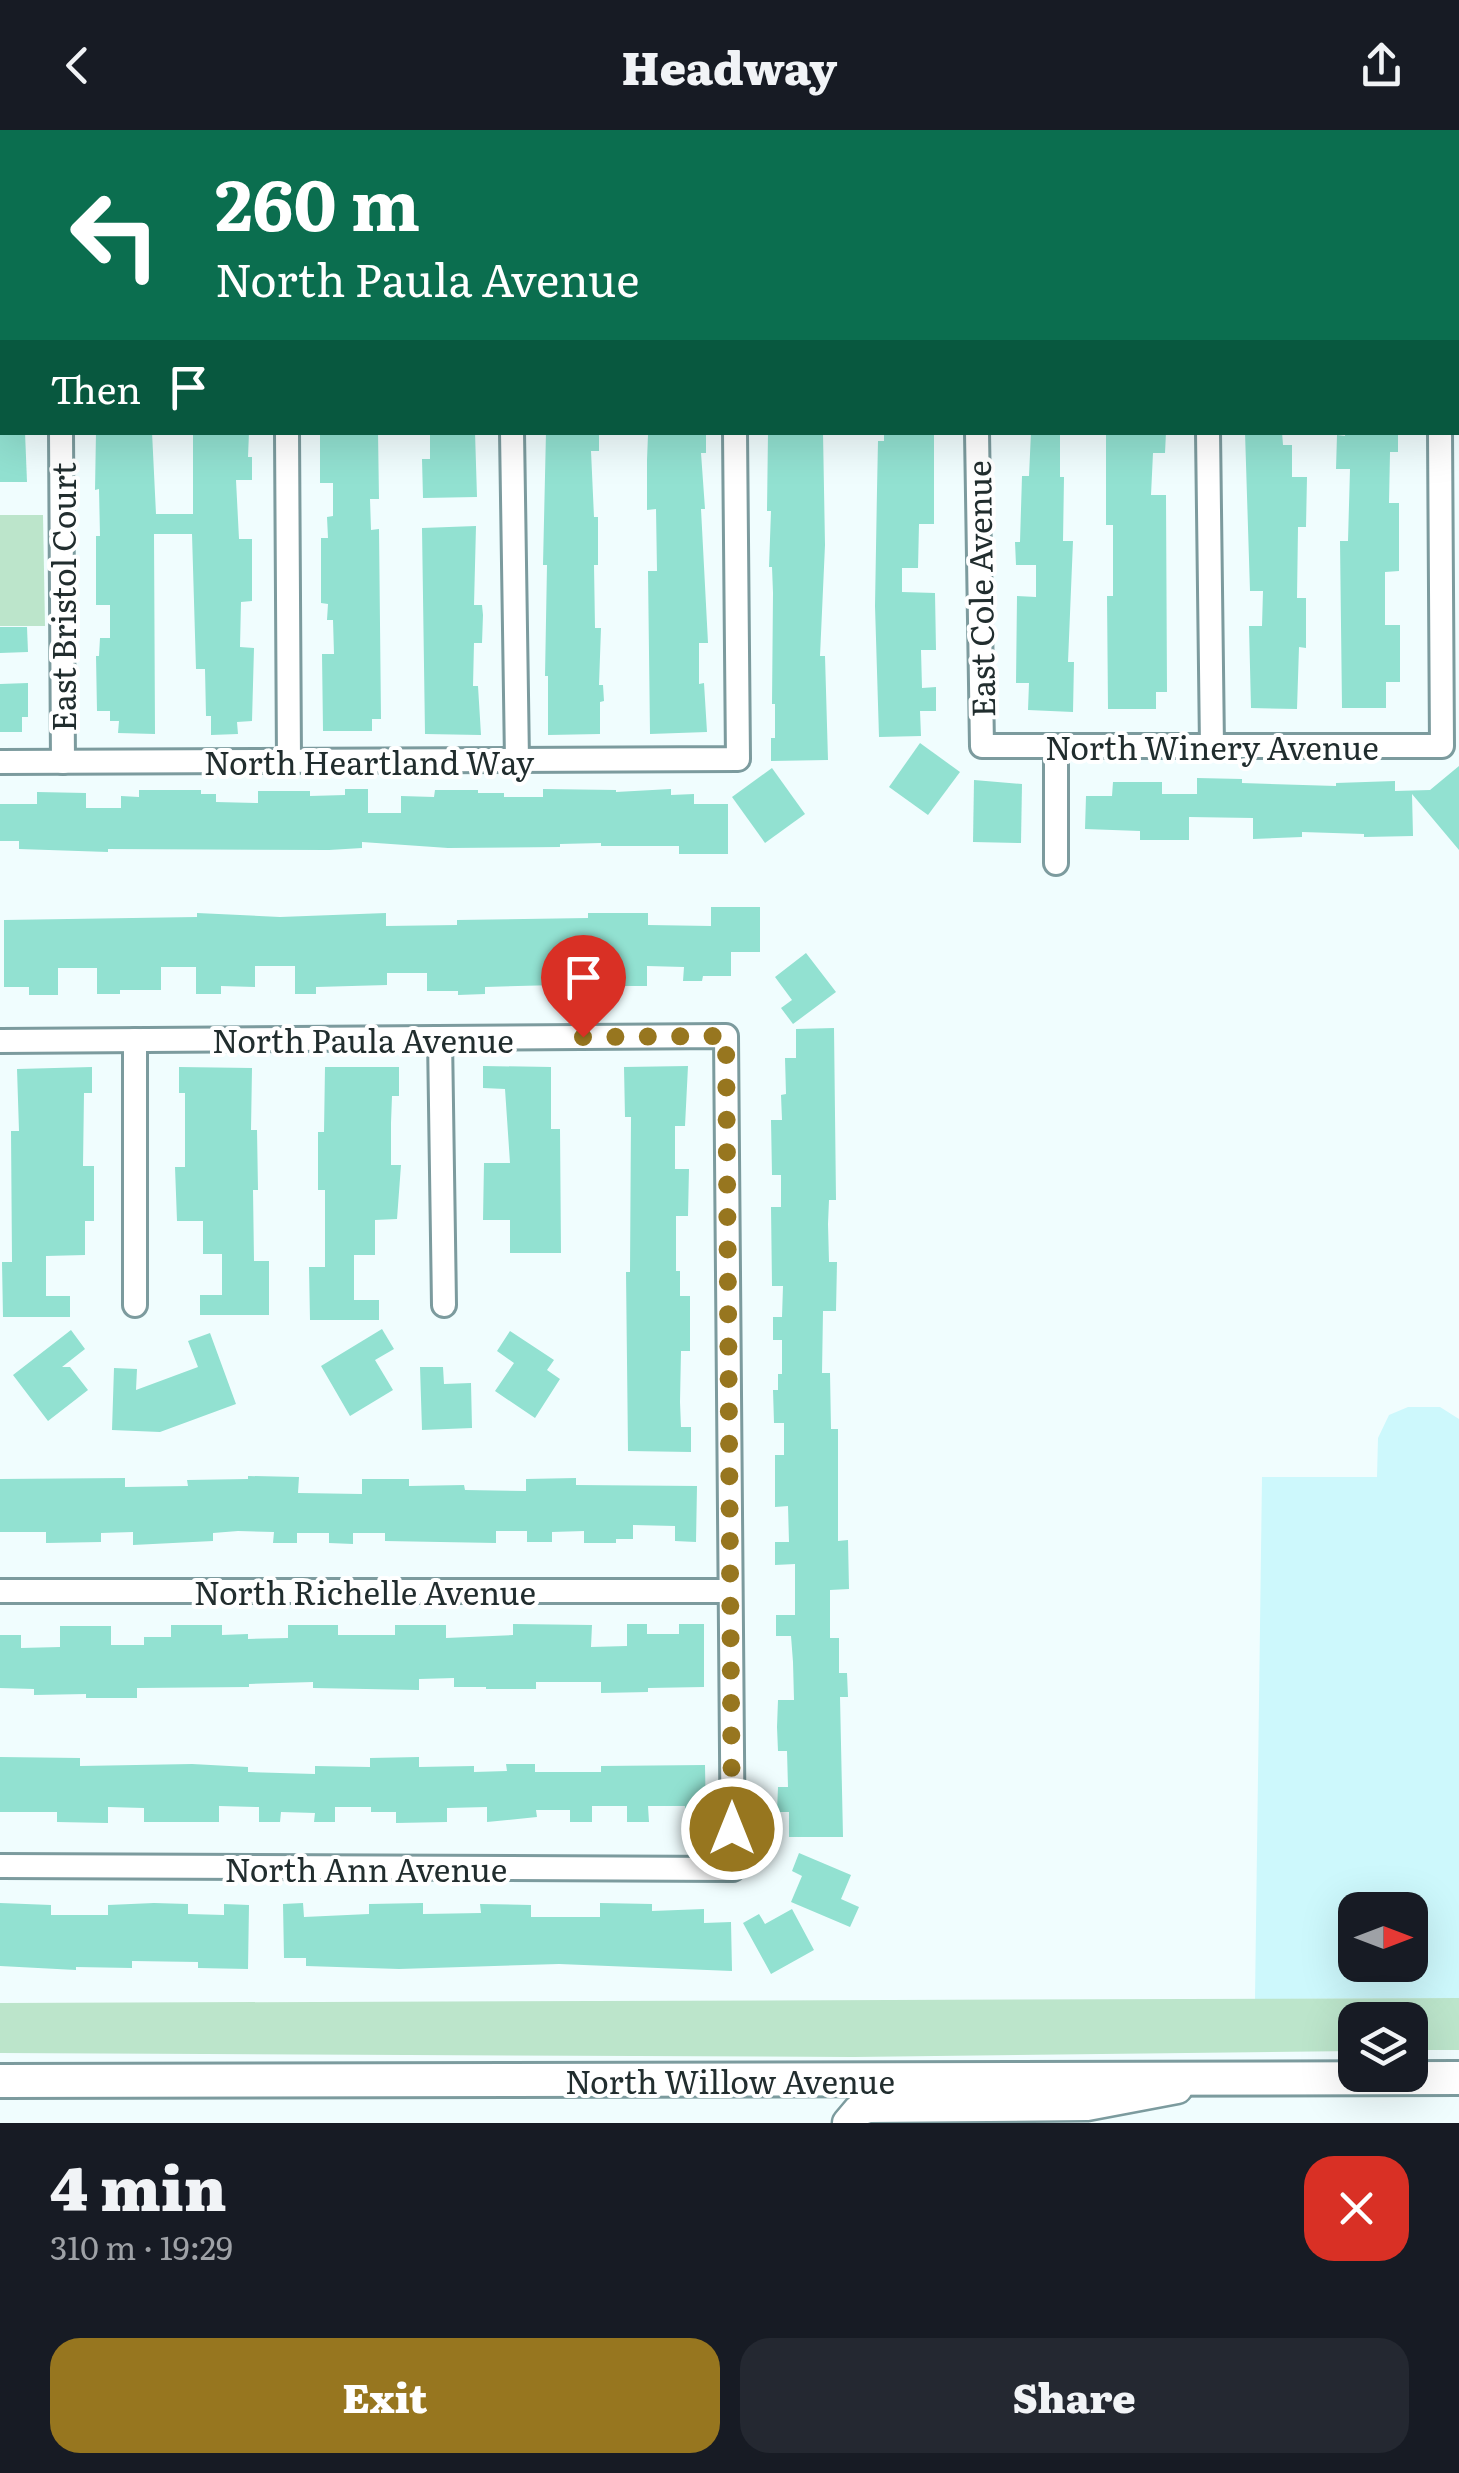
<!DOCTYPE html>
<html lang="en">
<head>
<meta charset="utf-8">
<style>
  body { margin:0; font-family:Literata,serif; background:#242831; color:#f1f3f6; height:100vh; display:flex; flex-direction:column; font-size:38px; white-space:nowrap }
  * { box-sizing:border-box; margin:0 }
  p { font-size:32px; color:#9ea1a6 }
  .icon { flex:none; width:55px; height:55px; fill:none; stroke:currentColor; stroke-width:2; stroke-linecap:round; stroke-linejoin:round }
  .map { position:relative; height:1993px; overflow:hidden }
  .sheet { display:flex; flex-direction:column; background:#171b24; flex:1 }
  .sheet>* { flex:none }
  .guide { position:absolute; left:0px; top:0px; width:1460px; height:305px; box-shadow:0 10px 40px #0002; background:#0b6e4f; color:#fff; overflow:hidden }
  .needle { width:65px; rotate:90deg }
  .buttons { position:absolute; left:1338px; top:1762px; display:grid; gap:20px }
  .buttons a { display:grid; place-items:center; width:90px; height:90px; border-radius:20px; background:#171b24; box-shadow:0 10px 40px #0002; font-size:50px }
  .pin { position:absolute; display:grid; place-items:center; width:85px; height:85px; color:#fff; margin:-102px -42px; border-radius:50% 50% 50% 0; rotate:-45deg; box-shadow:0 0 10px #0007 }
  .pin .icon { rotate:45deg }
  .me { position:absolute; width:110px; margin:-55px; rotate:0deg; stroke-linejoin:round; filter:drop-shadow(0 0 8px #0008) }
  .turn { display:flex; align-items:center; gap:35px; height:210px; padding:0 50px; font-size:45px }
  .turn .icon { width:130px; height:130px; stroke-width:2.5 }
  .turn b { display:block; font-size:70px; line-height:85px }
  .then { display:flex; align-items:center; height:95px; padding:0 50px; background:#0003; gap:20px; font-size:38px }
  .round { display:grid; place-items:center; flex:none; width:105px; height:105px; border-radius:30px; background:#242831 }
  .overview { display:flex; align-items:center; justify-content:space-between; height:170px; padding:0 50px }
  h1 { font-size:60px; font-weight:800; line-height:75px }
  .button { display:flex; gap:20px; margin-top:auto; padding:20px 50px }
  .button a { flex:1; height:115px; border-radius:30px; background:#97761f; color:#fff; font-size:40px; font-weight:800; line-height:115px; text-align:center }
  .button a+a { background:#242831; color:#f1f3f6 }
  header { display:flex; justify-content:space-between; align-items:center; height:130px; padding:0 50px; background:#171b24; font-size:45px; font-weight:800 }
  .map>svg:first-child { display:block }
</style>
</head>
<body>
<header><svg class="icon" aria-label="back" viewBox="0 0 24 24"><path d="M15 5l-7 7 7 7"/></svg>Headway<svg class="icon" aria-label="share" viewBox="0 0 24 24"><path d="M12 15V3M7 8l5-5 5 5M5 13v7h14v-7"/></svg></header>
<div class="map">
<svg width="1459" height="1993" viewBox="0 0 1459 1993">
  <rect width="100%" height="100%" fill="#f0fdfe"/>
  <!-- built -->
  <path fill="#cdf8fc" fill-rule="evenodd" d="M1408,1277h32l19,12v579l-204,1 7,-522h115l1,-39 11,-23zM1355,1780h55v55h-55z"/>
  <!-- green -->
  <g fill="#bce5cb">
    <path d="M0,385h43l2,111h-45z"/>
    <path d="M1459,1868v52h-49v-30h-55v31l-502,6 -853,-4v-50z"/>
  </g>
  <!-- building -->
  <g fill="#92e1d1">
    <path d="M0,302h25l2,50h-27z"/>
    <path d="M96,302h56l4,82h37v-82h56l-1,25h4v23h-16l3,59h13v62l-11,1 -1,45 14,1 -2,73 -15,1 1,12 -27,1v-19h-5l-1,-47h-9l-4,-135h-38l1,200 -37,-1 1,-12h-9v-10h-13l-1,-55h3l1,-18h10v-33h-14v-69h4l-1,-47 -4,1z"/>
    <path d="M320,302h58l1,67h-9l1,31 8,-1 2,190h-9v12h-49l-1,-77h12l-1,-34h-6l1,-16 -7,-1v-65h7l-1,-21 6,-1v-33h-13z"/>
    <path d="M430,302h45l2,65 -54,1 -1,-39h8z"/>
    <path d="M546,302h53v19h-8l3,66h4v48h-4l1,63h6l-2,57h4l1,16 -4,1v32l-52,1v-59h-3l2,-111h-4z"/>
    <path d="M653,302h53v21h-5l4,56h-4l7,134h-9v41l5,-1 3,49 -57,2 -2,-163h9l-1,-62 -9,1v-50l1,-25z"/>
    <path d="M884,302h50v92h-15l-1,44h-16v24l33,1 1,57h-15l1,38 14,-1v24h-16l1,25 -42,1 -4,-131 2,-116 1,-49h6z"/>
    <path d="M1031,302h29v45h4l-1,64h10l-5,121h6l-1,50 -45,-2 1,-27h-13l1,-87 19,1v-32h-20l-1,-23h5l2,-66h7z"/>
    <path d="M1166,302l-1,21h-12l-2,42h15l1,197h-11v17h-48l-1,-113h6v-71h-7v-92z"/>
    <path d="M1245,302h37l1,13h9v32h15l-1,50h-8l-1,71h9v50l-7,-1 -2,62 -46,-1 -2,-82h13l1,-35h-13z"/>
    <path d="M1345,302h53v20h-8l-1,51h10v68l-14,1v53h15v57h-14v26h-44l-2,-167h8l2,-72h-14l1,-34 8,1z"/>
    <path d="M768,303h55l2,112 -5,111h5l3,104 -57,1v-23h4v-34h-3l1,-111 -1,-26h-3l2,-56h-4z"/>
    <path d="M476,396l-2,79h8l1,10 -1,28h-8l-1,43h5l3,49 -56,-1 -3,-206z"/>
    <path d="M0,497h27l1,25 -28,1z"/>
    <path d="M28,553v34h-6v15h-22v-48z"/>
    <path d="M920,613l40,29 -32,43 -39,-28z"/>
    <path d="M1459,636v84l-47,-56 1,42 -49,1v-3l-62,-2v5l-49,2v-21l-64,-1v23h-49v-9l-55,-2 1,-33h26l1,-14h49v12h35v-16l45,1v4l94,3v-3l59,-2v10l35,-1z"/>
    <path d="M772,638l33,46 -40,29 -33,-46z"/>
    <path d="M974,650l48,4 -1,59 -48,-1z"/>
    <path d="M345,659h23v24h33v-17l33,1 1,-7h43v3h26v4h39v-8l73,1v2l55,-3v6l23,-1v10h34v50h-49v-8h-78v-3l-41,1v3l-112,1 -86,-6v6l-33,2 -221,-1v3l-89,-3v-8h-19v-37h37v-12l49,1v15h35v-12l18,1v-7h62v4h15v8l42,1v-12h52v5l35,-1z"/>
    <path d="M711,777h49v45h-29v24h-28l-1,5h-19l1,-14 -37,-1v20h-36v10l-54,-1v-10l-72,2v7l-27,1v-4h-31v-18h-40v12l-71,2v7h-21v-28h-40v21l-34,-1v8h-25v-27h-35v23h-41v4h-23v-26h-39v27h-29v-8h-25v-67l193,-3v-4l83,4 106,-4v13l71,-1v-5l131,-2v-5h60v12l63,1z"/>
    <path d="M806,823l30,39 -43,32 -12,-16 11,-8 -17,-23z"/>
    <path d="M834,898l2,172h-7l-1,24 1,38h8l-1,49h-13l-1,62h8l1,56h7v112l10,-1 1,49 -19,1v48h9v35h8l1,24h-8l3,140h-54v-25h-12l1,-25h10l-1,-36h-9l-1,-24 1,-27h16l-1,-38 -2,-26h-15v-21h19v-51l-20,1v-23h14l-1,-36 -13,1v-52h9v-32h-10l-1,-33h5v-16h4v-34h-9v-23h9l1,-31h-11l-1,-79h10v-32h-9l-1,-55h11l-1,-25 5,-1 -1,-36h11v-29z"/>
    <path d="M483,936l68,1v62h9l1,124h-51v-33h-27l1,-57h26l-5,-74 -22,-1z"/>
    <path d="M688,936l-3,60h-10v43h14l-1,47h-12v55h4v25h10v55h-9l-1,51 1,25h10v25l-63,-1 -2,-179h4l1,-155h-6l-1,-50z"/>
    <path d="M92,937v26h-8l-1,73h11v55h-9v34l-39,1v40h24v21h-67l-1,-55h10l-1,-131h8l-2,-62z"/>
    <path d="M179,937l73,1 -1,62h6l1,60h-5l1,71h15v54h-69v-20h22v-41h-19v-33h-26l-2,-54h10v-74h-6z"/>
    <path d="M325,937h74v29h-7l-1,27v42h10l-4,54 -22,1v35h-21v45h25v20h-69l-1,-53h16v-77h-7v-58h6z"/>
    <path d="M382,1199l12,20 -19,11 18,30 -43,26 -29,-50z"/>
    <path d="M71,1200l14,19 -23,18h8l18,23 -40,31 -35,-46z"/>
    <path d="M510,1201l44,29 -7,10 13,9 -25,39 -40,-27 19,-28 -17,-12z"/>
    <path d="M210,1203l26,71 -76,28 -48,-2 2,-62 23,1 -1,21 62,-23 -10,-26z"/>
    <path d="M420,1237h23l1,17 27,-1 1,45 -50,2z"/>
    <path d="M248,1346l51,1 -1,16 64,1v-15h47v7l55,-1 1,5 61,1v-12l50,-1v7l121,1 -1,56 -21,-1v-15l-42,-1v14h-17v4h-32v-12l-32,1v10h-25v-11h-31v12l-111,-2v-8h-32v11l-24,-1v-10h-32v10h-24l1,-11 -36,-1 -25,2v8l-80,4v-13l-32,1v9l-55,1v-11h-46v-53l125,-1v9l63,-1 -1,-6 61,-1z"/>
    <path d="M513,1494l79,1 -1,22 36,-1v-22h20v10h32v-10h25v63l-56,1v4l-47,1v-11h-65v7h-50v-2h-32v-9l-35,1v11l-106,-2v-6l-64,2v3l-112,1v10h-51v-4l-52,1v-6l-34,-1v-53h21v13l39,-1v-21h51v19h33v-8h27v-12h51v10l26,-1v5l40,-1v-13h50v10h57v-10h51v13l67,-3z"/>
    <path d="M0,1627l80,1v8l112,-2 56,3v5l67,2v-8l55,1v-9l49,-1v10l55,-1v6l33,-1 -1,-7h29v8h66v-6l104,-1 1,55h-21v-14h-37l1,16h-22v-16h-35v16h-22v-12h-34l1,7 -50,5v-15l-40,1v14l-51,1v-11h-25v-5h-36v15h-21l1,-9 -34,-1 -1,10h-21v-15l-40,-1v16h-75v-14l-36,-1v16l-51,-1v-10h-57z"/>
    <path d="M799,1723l52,22 -10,24 18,8 -9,20 -59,-25 11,-26 -10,-5z"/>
    <path d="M0,1773l51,2v10h57v-10l46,-2 34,1v10l36,1v-11l25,1 -1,64 -50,-1v-6l-66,-1v7l-56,-1v3l-76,-4z"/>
    <path d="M303,1773l1,14 65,-3v-10l54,-1v11l58,-1 -1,-9 51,1v12h69v-14l52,1v7l52,-2v14l27,-1 1,49 -173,-7 -160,5 -93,-3v-8h-22l-1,-54z"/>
    <path d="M792,1779l22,41 -43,24 -28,-51 16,-9 6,10z"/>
  </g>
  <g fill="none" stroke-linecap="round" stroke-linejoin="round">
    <defs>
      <g id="minor">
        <path d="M31,0v2"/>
        <path d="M269,0v2"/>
        <path d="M972,0v2"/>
        <path d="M1204,0v2"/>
        <path d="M1437,0v2"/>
        <path d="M1458,202h1"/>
        <path d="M0,253h2"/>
        <path d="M61,302l2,330"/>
        <path d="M287,302l2,329"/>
        <path d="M512,302l5,328"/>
        <path d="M977,302l5,314h460l-2,-314"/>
        <path d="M1208,302l4,314"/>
        <path d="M1056,616v117"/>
        <path d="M0,632l738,-3 -3,-327"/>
        <path d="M440,908l4,267"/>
        <path d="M135,910v265"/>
        <path d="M0,911l726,-5 7,833 -733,-3"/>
        <path d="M0,1461h730"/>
      </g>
      <path id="tertiary" d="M848,1993l11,-13 10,-3 218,-2 90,-17"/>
      <path id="secondary" d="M0,1951l1459,-3"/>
    </defs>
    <!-- minor casing -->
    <use href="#minor" stroke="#7c9b9e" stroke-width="28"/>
    <!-- tertiary casing -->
    <use href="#tertiary" stroke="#7c9b9e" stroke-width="35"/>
    <!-- secondary casing -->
    <use href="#secondary" stroke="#7c9b9e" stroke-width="38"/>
    <!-- minor -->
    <use href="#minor" stroke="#fff" stroke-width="22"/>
    <!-- tertiary -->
    <use href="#tertiary" stroke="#fff" stroke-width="30"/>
    <!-- secondary -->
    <use href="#secondary" stroke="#fff" stroke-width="32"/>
  </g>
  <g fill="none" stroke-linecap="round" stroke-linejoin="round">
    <!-- route -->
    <path stroke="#97761f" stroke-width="18" stroke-dasharray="0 32.4" d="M583,907l143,-1 6,793"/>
  </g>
  <g text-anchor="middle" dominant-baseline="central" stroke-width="8" stroke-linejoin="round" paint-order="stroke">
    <!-- street labels -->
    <g font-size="32" fill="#212d2e" stroke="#fff">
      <text transform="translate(979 459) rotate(-91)">East Cole Avenue</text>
      <text transform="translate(62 467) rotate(-90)">East Bristol Court</text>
      <text x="1212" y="616">North Winery Avenue</text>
      <text x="369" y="631">North Heartland Way</text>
      <text x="363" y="909">North Paula Avenue</text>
      <text x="365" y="1461">North Richelle Avenue</text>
      <text x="366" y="1738">North Ann Avenue</text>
      <text x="730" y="1950">North Willow Avenue</text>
    </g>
  </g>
</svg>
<div class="buttons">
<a><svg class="needle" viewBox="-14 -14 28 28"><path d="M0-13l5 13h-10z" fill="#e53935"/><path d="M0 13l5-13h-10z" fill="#9ea1a6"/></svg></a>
<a><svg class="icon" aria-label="layers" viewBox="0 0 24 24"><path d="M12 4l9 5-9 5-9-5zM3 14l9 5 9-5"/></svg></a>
</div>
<div class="pin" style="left:583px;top:907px;background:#d93025"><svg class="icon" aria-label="arrive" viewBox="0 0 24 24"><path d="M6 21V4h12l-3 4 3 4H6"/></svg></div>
<svg class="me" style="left:732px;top:1699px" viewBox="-20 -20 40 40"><circle r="17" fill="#97761f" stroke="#fff" stroke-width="3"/><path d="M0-11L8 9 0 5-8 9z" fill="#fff"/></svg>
<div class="guide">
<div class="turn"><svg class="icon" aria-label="left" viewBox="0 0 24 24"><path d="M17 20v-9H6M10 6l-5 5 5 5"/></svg><div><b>260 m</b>North Paula Avenue</div></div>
<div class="then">Then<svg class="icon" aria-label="arrive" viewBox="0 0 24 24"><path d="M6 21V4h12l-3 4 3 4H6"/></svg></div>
</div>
</div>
<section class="sheet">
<div class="overview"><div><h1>4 min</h1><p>310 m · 19:29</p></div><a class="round" style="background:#d93025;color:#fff"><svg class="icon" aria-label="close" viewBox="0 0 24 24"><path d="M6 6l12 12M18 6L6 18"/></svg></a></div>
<div class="button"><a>Exit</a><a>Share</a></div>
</section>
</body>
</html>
